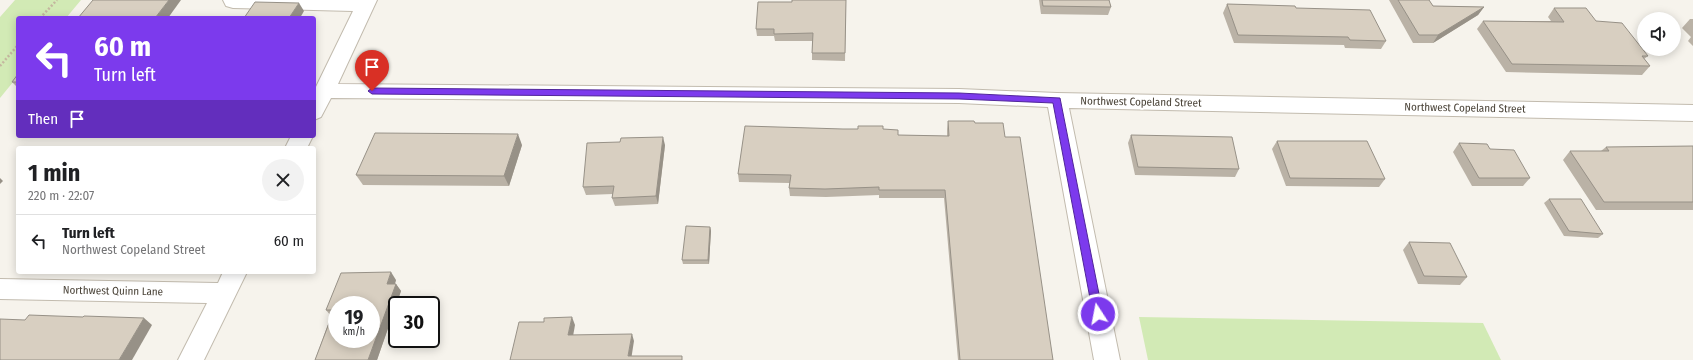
<!DOCTYPE html>
<html lang="en">
<head>
<meta charset="utf-8">
<style>
  body { margin:0; font-family:"Fira Sans Condensed",sans-serif; background:#f2f2f2; color:#202124; height:100vh; display:flex; flex-direction:column; font-size:15px; white-space:nowrap }
  * { box-sizing:border-box; margin:0 }
  p { font-size:13px; color:#757577 }
  .icon { flex:none; width:22px; height:22px; fill:none; stroke:currentColor; stroke-width:2; stroke-linecap:round; stroke-linejoin:round }
  .map { position:relative; flex:1; overflow:hidden }
  .sheet { position:absolute; left:16px; top:146px; width:300px; height:128px; display:flex; flex-direction:column; background:#fff; border-radius:4px; box-shadow:0 2px 10px #0003 }
  .sheet>* { flex:none }
  .hud { position:absolute; left:16px; top:16px; width:300px; height:122px; border-radius:4px; box-shadow:0 2px 10px #0003; background:#7c3aed; color:#fff; overflow:hidden }
  .controls { position:absolute; left:1637px; top:12px; display:grid; gap:8px }
  .controls a { display:grid; place-items:center; width:44px; height:44px; border-radius:50%; background:#fff; box-shadow:0 2px 10px #0003; font-size:20px }
  .speed { position:absolute; left:328px; top:296px; display:flex; gap:8px; font-size:20px; font-weight:700; text-align:center }
  .speed>* { display:grid; place-content:center; width:52px; height:52px; border-radius:50%; background:#fff; box-shadow:0 2px 10px #0003; line-height:1 }
  .speed small { font-size:10px; font-weight:400 }
  .speed .limit { border:2px solid #111; border-radius:6px; background:#fff; color:#111 }
  .pin { position:absolute; display:grid; place-items:center; width:34px; height:34px; color:#fff; margin:-41px -17px; border-radius:50% 50% 50% 0; rotate:-45deg; box-shadow:0 0 4px #0007 }
  .pin .icon { rotate:45deg }
  .me { position:absolute; width:44px; margin:-22px; rotate:349deg; stroke-linejoin:round; filter:drop-shadow(0 0 3px #0008) }
  .turn { display:flex; align-items:center; gap:14px; height:84px; padding:0 12px; font-size:18px }
  .turn .icon { width:52px; height:52px; stroke-width:2.5 }
  .turn b { display:block; font-size:28px; line-height:34px }
  .then { display:flex; align-items:center; height:38px; padding:0 12px; background:#0003; gap:8px; font-size:15px }
  .round { display:grid; place-items:center; flex:none; width:42px; height:42px; border-radius:21px; background:#f2f2f2 }
  .overview { display:flex; align-items:center; justify-content:space-between; height:68px; padding:0 12px }
  h1 { font-size:24px; font-weight:700; line-height:30px }
  ul { padding:0; list-style:none }
  li { display:flex; align-items:center; gap:12px; height:52px; padding:0 12px; border-top:1px solid #e0e0e0 }
  li div { flex:1 }
  li b { display:block; font-size:15px }
  li em { font-style:normal }
  .map>svg:first-child { display:block }
</style>
</head>
<body>
<div class="map">
<svg width="1693" height="360" viewBox="0 0 1693 360">
  <rect width="100%" height="100%" fill="#f6f3ec"/>
  <!-- green -->
  <g fill="#d2eab5">
    <path d="M15,0h66l-15,18h-48v58l-18,22v-81z"/>
    <path d="M1139,317l344,6 18,37h-353z"/>
  </g>
  <g fill="none" stroke-linecap="round" stroke-linejoin="round">
    <defs>
      <g id="minor">
        <path d="M223,0h154l-39,84 621,5 98,4 636,12v16l-624,-13 51,252h-26l-46,-253 -89,-4 -628,-5 -10,19 -7,3v-29l39,-80 -120,-3 -7,-2z"/>
        <path d="M291,136h22l-6,12h-22z"/>
        <path d="M223,272h24l-43,88h-26l29,-57 -207,-4v-20l218,4z"/>
      </g>
    </defs>
    <!-- minor casing -->
    <use href="#minor" stroke="#c2bbae" stroke-width="2"/>
    <!-- path -->
    <g stroke="#c4b79f" stroke-width="2.5" stroke-dasharray="2 2" stroke-linecap="butt">
      <path d="M40,18l17,-18"/>
      <path d="M0,66l18,-21"/>
    </g>
    <!-- minor -->
    <use href="#minor" fill="#fff" fill-rule="evenodd"/>
  </g>
  <!-- wall -->
  <g fill="#bab2a6">
    <path d="M846,0l-1,61 -33,-1v-19h-37l-1,-5h-17l-1,-7 36,-27z"/>
    <path d="M1039,0h70l2,7 -3,8 -67,-1z"/>
    <path d="M1389,0h40l4,6 51,1 -6,8 -45,28h-20z"/>
    <path d="M1227,4l69,4 90,33 -5,8 -36,-1 -1,-3 -110,-2 -11,-30z"/>
    <path d="M1554,8l42,13 52,35 -4,3 6,7 -8,9 -136,-3 -29,-43 6,-8h68l-3,-4z"/>
    <path d="M1690,19h3v27l-5,-5 3,-4 -9,-9z"/>
    <path d="M18,74v14l-6,-6z"/>
    <path d="M948,121l27,2 30,14 48,223h-95l-14,-162h-65v-3l-53,2 -36,-1 -1,-8 1,-5 -51,-1 -1,-8 105,-45h40l15,6 49,1v-7z"/>
    <path d="M1131,135l108,34 -4,8 -100,-2 -7,-32z"/>
    <path d="M1277,141l108,38 -6,8 -93,-1 -14,-37z"/>
    <path d="M620,142l45,3 -7,59 -43,2 -3,-8 1,-4 -27,1 -3,-8z"/>
    <path d="M1459,143l31,6 40,29 -7,8h-51l-19,-34z"/>
    <path d="M522,145l-13,41 -146,-1 -7,-10z"/>
    <path d="M1693,146v64h-97l-33,-50 7,-9h31l5,-4z"/>
    <path d="M1549,199l54,35 -5,4 -34,-2 -20,-33z"/>
    <path d="M710,227l1,4 -2,33h-26l-1,-4z"/>
    <path d="M1409,242l58,35 -7,8 -42,-1 -15,-34z"/>
    <path d="M396,280l-1,4h1l5,7 -24,69h-62l16,-44 -5,-6z"/>
  </g>
  <!-- shaded-wall -->
  <g fill="#979187">
    <path d="M169,0h12l-13,18h-13z"/>
    <path d="M299,3l5,8 -4,7h-11z"/>
    <path d="M1484,7l-6,8 -45,28 5,-8z"/>
    <path d="M518,134l4,11 -13,41 -5,-10z"/>
    <path d="M663,137l2,8 -7,59 -2,-8z"/>
    <path d="M0,178l3,3 -3,3z"/>
    <path d="M710,227l1,4 -2,33 -1,-4z"/>
    <path d="M391,272l5,8 -4,12 -5,-8z"/>
    <path d="M396,284l5,7 -24,69h-9z"/>
    <path d="M572,317l3,8 -3,17 -4,-7z"/>
    <path d="M144,318l8,7 -20,35h-13z"/>
    <path d="M632,334l2,7 -3,19 -3,-4z"/>
  </g>
  <!-- building -->
  <g fill="#d8cfc1" stroke="#979187" fill-rule="evenodd">
    <path d="M93,0h76l-14,18h-77z"/>
    <path d="M792,0h54l-1,53h-33l1,-20 -39,1v-5h-18l2,-27h34z"/>
    <path d="M1042,0h67l2,7 -68,-1z"/>
    <path d="M1398,0h31l4,6 51,1 -46,28h-19z"/>
    <path d="M255,2l44,1 -10,15h-45z"/>
    <path d="M1227,4l68,2 1,2 74,2 16,31 -36,-1 -2,-3 -110,-2z"/>
    <path d="M1554,8h32l10,13 26,2 26,33h-6l8,10 -138,-2 -29,-43 81,1z"/>
    <path d="M18,74v8h-6z"/>
    <path d="M948,121h26l1,2h28l2,14h15l33,223h-93l-15,-170h-66v-3l-54,2 -36,-1 2,-13 -53,-1 7,-48 98,3h15v-3h25v3l15,1v5l51,1z"/>
    <path d="M375,133l143,1 -14,42 -148,-1z"/>
    <path d="M1131,135l101,2 7,32 -101,-2z"/>
    <path d="M663,137l-7,59 -44,2 2,-12 -31,1 4,-44 33,-1 1,-4z"/>
    <path d="M1277,141h90l18,38 -95,-1z"/>
    <path d="M1459,143l28,1 3,5 24,1 16,28h-51z"/>
    <path d="M1693,146v56h-89l-34,-51h39l-3,-4z"/>
    <path d="M1549,199h32l22,35 -34,-3z"/>
    <path d="M686,226l24,1 -2,33h-26z"/>
    <path d="M1409,242l41,1 17,34 -43,-1z"/>
    <path d="M391,272l-4,12h9l-28,76h-53l19,-50h-8l15,-37zM337,305h34v34h-34z"/>
    <path d="M29,315l54,2 1,-1 60,2 -25,42h-119v-41l25,1z"/>
    <path d="M572,317l-4,18 64,-1 -4,22h54v4h-172l9,-38h25v-4z"/>
  </g>
  <!-- route -->
  <path fill="#7c3aed" stroke="#51269a" d="M372,88l587,5 101,5 43,216 -2,3 -3,2 -4,-2 -1,-3 -40,-211 -94,-4 -587,-5 -4,-3z"/>
  <g text-anchor="middle" dominant-baseline="central" stroke-width="4" stroke-linejoin="round" paint-order="stroke">
    <!-- street labels -->
    <g font-size="11" fill="#4b4439" stroke="#fff">
      <text transform="translate(1141 102) rotate(1)">Northwest Copeland Street</text>
      <text transform="translate(1465 108) rotate(1)">Northwest Copeland Street</text>
      <text transform="translate(113 291) rotate(1)">Northwest Quinn Lane</text>
    </g>
  </g>
</svg>
<div class="controls">
<a><svg class="icon" aria-label="sound" viewBox="0 0 24 24"><path d="M4 9h4l5-4v14l-5-4H4zM17 9q2 3 0 6"/></svg></a>
</div>
<div class="speed"><div>19<small>km/h</small></div><div class="limit">30</div></div>
<div class="pin" style="left:372px;top:91px;background:#d93025"><svg class="icon" aria-label="arrive" viewBox="0 0 24 24"><path d="M6 21V4h12l-3 4 3 4H6"/></svg></div>
<svg class="me" style="left:1098px;top:314px" viewBox="-20 -20 40 40"><circle r="17" fill="#7c3aed" stroke="#fff" stroke-width="3"/><path d="M0-11L8 9 0 5-8 9z" fill="#fff"/></svg>
<div class="hud">
<div class="turn"><svg class="icon" aria-label="left" viewBox="0 0 24 24"><path d="M17 20v-9H6M10 6l-5 5 5 5"/></svg><div><b>60 m</b>Turn left</div></div>
<div class="then">Then<svg class="icon" aria-label="arrive" viewBox="0 0 24 24"><path d="M6 21V4h12l-3 4 3 4H6"/></svg></div>
</div>
<section class="sheet">
<div class="overview"><div><h1>1 min</h1><p>220 m · 22:07</p></div><a class="round"><svg class="icon" aria-label="close" viewBox="0 0 24 24"><path d="M6 6l12 12M18 6L6 18"/></svg></a></div>
<ul>
<li><svg class="icon" aria-label="left" viewBox="0 0 24 24"><path d="M17 20v-9H6M10 6l-5 5 5 5"/></svg><div><b>Turn left</b><p>Northwest Copeland Street</p></div><em>60 m</em></li>
</ul>
</section>
</div>
</body>
</html>
